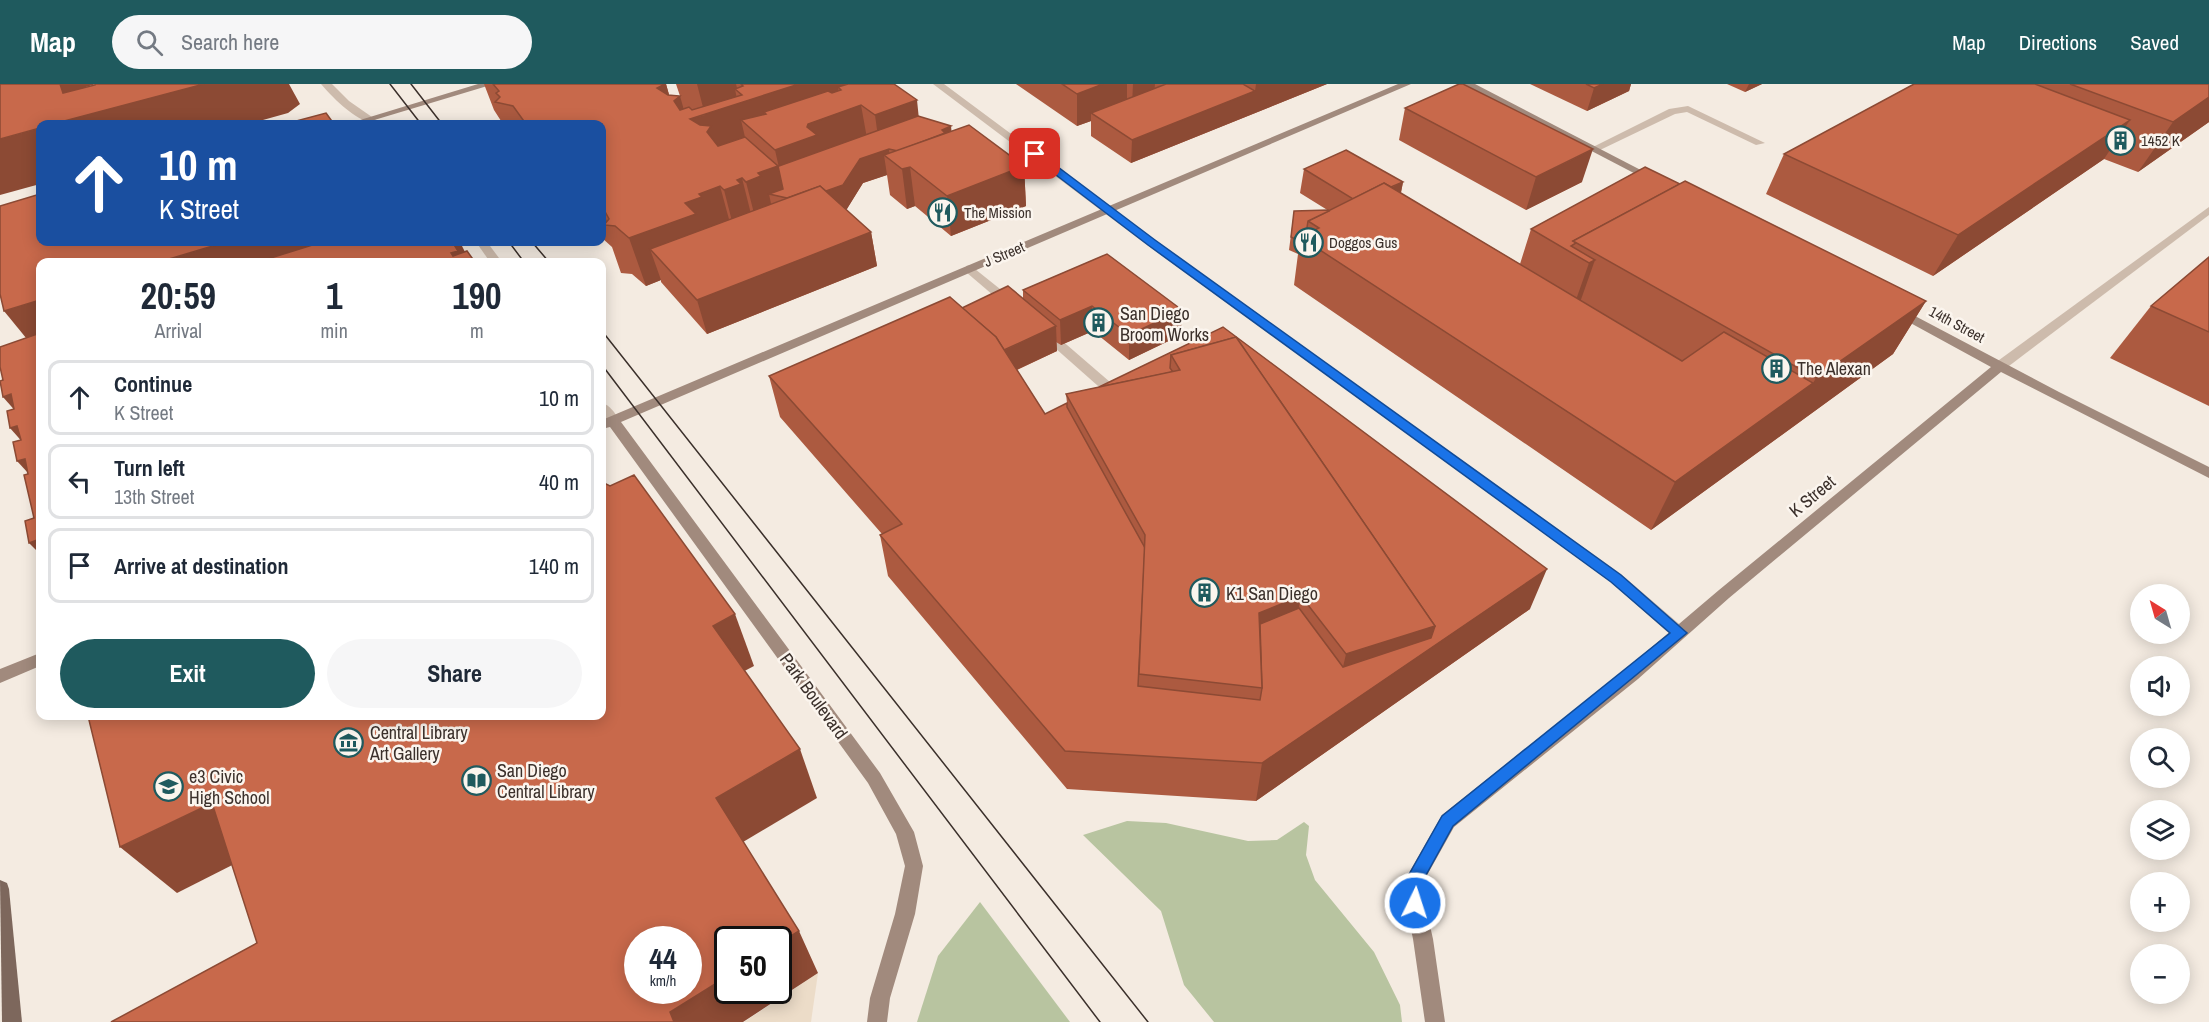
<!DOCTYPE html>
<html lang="en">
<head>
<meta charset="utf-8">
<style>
  body { margin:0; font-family:"Archivo Narrow",sans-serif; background:#f6f6f7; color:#1f2937; height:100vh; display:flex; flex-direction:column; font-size:22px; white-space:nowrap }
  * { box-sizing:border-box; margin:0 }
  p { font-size:20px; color:#747a83 }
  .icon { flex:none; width:33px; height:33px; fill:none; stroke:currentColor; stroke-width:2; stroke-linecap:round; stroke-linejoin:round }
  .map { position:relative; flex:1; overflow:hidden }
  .details { position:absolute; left:36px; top:174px; width:570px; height:462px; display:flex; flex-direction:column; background:#fff; border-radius:12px; box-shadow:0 3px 15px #0003 }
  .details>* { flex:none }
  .top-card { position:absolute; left:36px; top:36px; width:570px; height:126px; border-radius:12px; box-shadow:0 3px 15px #0003; background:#1a4fa0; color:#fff; overflow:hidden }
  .needle { width:39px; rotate:323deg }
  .tools { position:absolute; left:2130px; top:500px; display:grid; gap:12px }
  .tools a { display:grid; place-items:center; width:60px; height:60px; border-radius:50%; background:#fff; box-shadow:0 3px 15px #0003; font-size:30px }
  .speed { position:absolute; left:624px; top:842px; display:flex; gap:12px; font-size:30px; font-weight:700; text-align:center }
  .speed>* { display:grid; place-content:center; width:78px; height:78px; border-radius:50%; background:#fff; box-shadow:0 3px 15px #0003; line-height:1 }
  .speed small { font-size:15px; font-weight:400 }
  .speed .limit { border:3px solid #111; border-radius:9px; background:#fff; color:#111 }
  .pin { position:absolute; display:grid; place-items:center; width:51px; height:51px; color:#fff; margin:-26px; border-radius:12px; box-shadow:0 3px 9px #0006 }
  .me { position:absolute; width:66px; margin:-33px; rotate:4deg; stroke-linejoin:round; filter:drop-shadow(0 0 4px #0008) }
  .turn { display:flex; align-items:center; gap:21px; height:126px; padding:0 24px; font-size:27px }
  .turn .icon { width:78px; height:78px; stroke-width:2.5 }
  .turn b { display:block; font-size:42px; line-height:51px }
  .eta { display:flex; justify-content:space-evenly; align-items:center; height:102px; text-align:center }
  .eta b { font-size:36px; font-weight:700; line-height:42px }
  .cta { display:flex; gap:12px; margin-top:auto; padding:12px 24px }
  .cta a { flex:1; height:69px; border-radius:36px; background:#1f5a5e; color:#fff; font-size:24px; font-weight:700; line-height:69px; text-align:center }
  .cta a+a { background:#f6f6f7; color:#1f2937 }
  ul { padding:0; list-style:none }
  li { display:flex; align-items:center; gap:18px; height:75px; margin:0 12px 9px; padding:0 12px; border:3px solid #e0e1e3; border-radius:12px }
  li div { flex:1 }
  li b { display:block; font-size:22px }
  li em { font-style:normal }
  header { display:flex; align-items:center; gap:36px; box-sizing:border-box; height:84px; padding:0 30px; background:#1f5a5e; color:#fff }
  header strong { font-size:28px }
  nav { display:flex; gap:33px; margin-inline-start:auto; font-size:21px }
  .search { width:420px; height:54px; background:#f6f6f7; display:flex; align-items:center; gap:15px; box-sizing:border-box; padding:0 21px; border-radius:33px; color:#747a83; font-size:22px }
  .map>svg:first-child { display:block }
</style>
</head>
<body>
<header>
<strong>Map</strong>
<div class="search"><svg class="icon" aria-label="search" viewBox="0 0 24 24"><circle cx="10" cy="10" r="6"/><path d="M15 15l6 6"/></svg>Search here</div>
<nav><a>Map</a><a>Directions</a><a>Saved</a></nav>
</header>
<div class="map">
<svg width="2209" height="938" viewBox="0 0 2209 938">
  <rect width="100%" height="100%" fill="#f4ebe1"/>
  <!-- green -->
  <g fill="#b8c4a0">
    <path d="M1127,737l39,2 82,18 29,-1 27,-18 5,4 -3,29 9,25 59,72 26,53 2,17h-188l-30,-37 -23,-74 -78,-76z"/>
    <path d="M980,818l90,120h-153l21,-66z"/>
  </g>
  <!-- plaza -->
  <path fill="#ecdcc8" d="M818,889l-7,49h-67l9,-6z"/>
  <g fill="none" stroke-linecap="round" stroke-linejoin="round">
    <!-- service -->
    <g fill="#cdbbac" fill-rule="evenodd">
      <path d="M1688,22l77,37 -9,2 -69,-33 -12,2 -75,36 -9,-2 78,-39z"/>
      <path d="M970,181l45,36v6h-8l-41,-35v-6z"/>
      <path d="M1041,241l4,1 80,69 2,3 -2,3h-10l-78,-69 -2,-3z"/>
    </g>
    <!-- minor -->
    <g fill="#cdbbac" fill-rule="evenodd">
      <path d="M321,0h11l17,17 33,23c-22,2 -47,-24 -61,-40z"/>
      <path d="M476,158h11l15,20h-12z"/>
      <path d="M602,319c8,2 13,10 17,17l-2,3h-10l-5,-7z"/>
    </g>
    <!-- tertiary -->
    <g fill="#cdbbac" fill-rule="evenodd">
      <path d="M933,0h11l211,157 466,333 64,55 2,4 -2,4h-12l-62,-55 -464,-337z"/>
      <path d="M2209,123v8l-204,154h-10l-1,-3 1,-3z"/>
    </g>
    <!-- secondary -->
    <g fill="#a18a7d" fill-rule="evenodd">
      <path d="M478,0h16l-133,40h-14z"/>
      <path d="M1398,0h13l-790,338 259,351 34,59 9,34 -8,48 -25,84 -3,24h-20l3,-24 25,-84 10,-48 -9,-32 -28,-51 -258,-356 -8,2v-9z"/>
      <path d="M1463,0h12l185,96 -9,2z"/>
      <path d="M1898,223l161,85 150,75v11l-208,-106 -272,226 -91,81 -184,148 -33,59 12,53 12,83h-20l-12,-83 -11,-54 40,-70 184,-146 93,-79 272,-223 -97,-53v-6z"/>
      <path d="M40,569v13l-40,17v-14z"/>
    </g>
    <!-- primary -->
    <path fill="#7d675c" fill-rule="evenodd" d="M0,796l7,3 2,6 13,133h-20z"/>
    <!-- tram -->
    <g stroke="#3b302b" stroke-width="1.5">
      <path d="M390,0l31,40"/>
      <path d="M411,0l31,40"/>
      <path d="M509,158l15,20"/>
      <path d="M532,158l17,20"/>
      <path d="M602,247l546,691"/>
      <path d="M602,281l498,657"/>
    </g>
  </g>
  <!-- wall -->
  <g fill="#ac5a40">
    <path d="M484,0h182l3,11 11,1 -4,-12h218l24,32 106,50 2,40 -75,30 -36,-30 -8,3 -17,-14 -3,-20 -24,8 -17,27 25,22 6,34 -170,68 -46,-52v-2l-15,6 -14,-12 -11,-1 -9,-26 -10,-9v-114h-99l-9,-14z"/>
    <path d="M1016,0h311l-196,79 -40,-27v-15l-14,5z"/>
    <path d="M1530,0h101l-2,7 -42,20z"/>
    <path d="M1727,0h35l-17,8z"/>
    <path d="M1914,0h295v38l-71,50 -34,-13 -171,117 -167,-82 18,-40z"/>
    <path d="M1405,24l177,74 -56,28 -127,-70z"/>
    <path d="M1304,85l99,13 -2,11 119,71 11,-35 149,-45 246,117 -33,53 -242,176 -357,-245 4,-31 -9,-4 5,-39h35l-29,-18z"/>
    <path d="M1107,170l74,81 -52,25 -36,-29 -32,14 -5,-3 1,9 -40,19 28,44 22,-11 -1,-9 33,-7 124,-60 307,282 -274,192 -189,-12 -179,-213 -8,-41 2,-1 -102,-117 -11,-41 254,-77v-9z"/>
    <path d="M2209,173v149l-99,-48 41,-52z"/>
  </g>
  <!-- shaded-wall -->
  <g fill="#8c4a34" fill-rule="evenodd">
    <path d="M58,0h38l-10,3 1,2 117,-5h85l11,20 -12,9 -39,11h-196l10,-31z"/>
    <path d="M665,0h1l13,45 -22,-41z"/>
    <path d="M697,0h39l2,8 -3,-3 3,15 21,-20h119l-17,21 7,39 -84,46 -9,-40 -9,-36 -2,-2 7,31 -30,-23 7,30 -28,10 -30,-41 15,-4zM838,3l3,3 1,22z"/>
    <path d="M1103,0h24v23l-36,6v8l-14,5v-32z"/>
    <path d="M1133,0h22l-1,12 -22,9z"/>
    <path d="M1256,0h71l-196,79 1,-23 123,-49z"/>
    <path d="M1603,0h28l-2,7 -42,20 7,-23z"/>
    <path d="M1749,0h13l-17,8z"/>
    <path d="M680,12l13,46 -19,-41z"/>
    <path d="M2209,13v25l-71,50 35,-50z"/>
    <path d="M917,16l4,39 -32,10 1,11 -6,-5 3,20 -24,8 -16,26 -42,16 -5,-24 60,-42 20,-7 -5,-37z"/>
    <path d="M2130,36l-26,39 -171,117 25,-41z"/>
    <path d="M951,42l2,20 -11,-16z"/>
    <path d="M40,44v56l-40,11v-56z"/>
    <path d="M1593,65l-11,33 -56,28 10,-33z"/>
    <path d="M778,82l7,32 -16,-4 5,24 -16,11 -12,-47 12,-9z"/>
    <path d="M1024,82l2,40 -75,30 -4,-40z"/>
    <path d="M910,83l5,39 -8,3 -5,-40z"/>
    <path d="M742,94l12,48 -18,11 -12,-47 13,-10z"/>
    <path d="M1403,98l-5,24 -38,-3z"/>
    <path d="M720,102l13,48 -83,15 11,31 -15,6 -17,-48 56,-35 14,-9z"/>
    <path d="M602,119l2,8 -2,-5 6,19h-3l-3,-10z"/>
    <path d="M871,148l6,34 -170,68 -10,-34z"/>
    <path d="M226,158h177l-52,20h-192z"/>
    <path d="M458,158h2l10,20h-15l-4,-9 2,-10z"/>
    <path d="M1595,176l-17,48 -6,3 17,-48z"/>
    <path d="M40,216v55l-36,-44z"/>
    <path d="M1926,217l-33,53 -242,176 24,-48 138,-99 3,-5z"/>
    <path d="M1092,222l1,25 -32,14 -1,-25z"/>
    <path d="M1182,226l-1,25 -52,25v-25z"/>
    <path d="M1056,242l1,25 -58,27 -2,-24z"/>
    <path d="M11,310l29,45 -37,-42z"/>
    <path d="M17,342l23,36 -30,-34z"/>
    <path d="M25,375l15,27 -23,-25z"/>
    <path d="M40,455v15l-11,-11z"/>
    <path d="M1547,485l-17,40 -274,192 6,-38 72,-57 12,-52 89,-28z"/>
    <path d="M1301,512l-10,53 -32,13v-49z"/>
    <path d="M735,530l19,52 -21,11 -20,-51z"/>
    <path d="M800,665l17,49 -79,47 -22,-47z"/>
    <path d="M212,719l50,47 -85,43 -57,-46z"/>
    <path d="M799,847l19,42 -75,49h-69l-4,-10 58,-36v14h50v-46z"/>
  </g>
  <!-- building -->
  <g fill="#c8694b" stroke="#8c4a34" stroke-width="1.5" fill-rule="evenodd">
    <path d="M0,0h60l3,9 32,-8v-1h109l-151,40h-13v4l-40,11z"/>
    <path d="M493,0h172l-8,4 11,7 12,1 -6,5 6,9 9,-3 3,3 50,-15 -7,-6 8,-3 -2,-2h58l-109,35 10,6 11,1 -4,6 11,14 27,-9 33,29 -20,7 3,3 -15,6 -4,-4 -5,2 4,4 -17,6 -4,-4 -21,8 3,3 -17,6 11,11 -67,24 -14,-12 -11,-1 5,-6 -7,-13 3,-1 -3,-5v-76h-76l-13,-18 -18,-4 5,-5 -4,-4 3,-2z"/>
    <path d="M848,0h46l23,16 -42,15 -14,-10 -53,19 -1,3 10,8 -42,15 -34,-30 25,-6 -2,-2 64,-21 4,2 9,-3 -3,-3z"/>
    <path d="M1062,0h41l-26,10z"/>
    <path d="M1166,0h77l12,7 -123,49 -41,-27z"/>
    <path d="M1459,0h4l130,65 -57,28 -131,-69z"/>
    <path d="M1586,0h17l-9,4z"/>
    <path d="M1914,0h121l95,36 -172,115 -174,-81z"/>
    <path d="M2070,0h139v13l-36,25z"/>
    <path d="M326,29l8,11h-49z"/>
    <path d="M918,32l33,10 -9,4 3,3 -47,18 -9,-2 -29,10 -17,26 -17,6 -6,-5 -33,12 -18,-4 14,-5 -5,-23h1z"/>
    <path d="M969,41l55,41 -77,30 -37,-29 -8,2 -18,-14z"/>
    <path d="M1346,66l57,32 -12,5 -7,-4 -31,16 -49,-30z"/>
    <path d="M1645,83l35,17 -107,57 3,2 -5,3 24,14 -6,3 -58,-34z"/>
    <path d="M1685,97l241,120 -110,77 -243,-137z"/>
    <path d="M1384,99l298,178 42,-29 89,51 -138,99 -375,-245 19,-9 -11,-7z"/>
    <path d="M820,102l51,46 -174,68 -47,-51z"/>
    <path d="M40,110v48h186l-67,20h-119v38l-36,11 -4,-17v-88z"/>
    <path d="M1294,127l34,-1 1,1 -21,10 -2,13 -6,3v4l-9,-4z"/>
    <path d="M322,158h136l-5,1 5,8 -7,2 2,3 14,-5 8,11h-217z"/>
    <path d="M1107,170l75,56 -53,25 -37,-29 -32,14 -37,-30z"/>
    <path d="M2209,173v75l-58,-26z"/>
    <path d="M1008,202l48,40 -52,24 -8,-13 -34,-29z"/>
    <path d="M950,213l46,40 49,77 22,-11v4l78,141 -7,138 122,14 2,-12 -2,-64 39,-16 44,59 88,-29 4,-12 -199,-289 -65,18 -1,13 3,4 -74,15 124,-60 324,242 -285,194 -197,-12 -185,-216 22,-11 -133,-148z"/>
    <path d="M40,249v206l-11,4 -4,-22 9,-3 -10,-43 4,-1 -3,-15 -8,2 -4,-19 8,-2 -4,-14 -7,2 -3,-17 7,-2 -3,-15 -8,3 -3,-16 3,-1 -3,-13v-20z"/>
    <path d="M1236,253l199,289 -89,28 -45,-58 -42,17 3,75 -123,-14 6,-139 -79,-141 114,-24 -9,-15z"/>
    <path d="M634,391l101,139 -22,12 87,123 -84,49 83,133 -21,13v-5h-50v37l-58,36 4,10h-563l146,-79 -45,-140 -92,44 -32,-131h514v-234l8,4zM638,855h50v51h-50z"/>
  </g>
  <!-- route -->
  <path fill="#1a73e8" stroke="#114b97" stroke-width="1.5" d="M1031,68h7l117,88 466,335 66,58 -234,193 -33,60 4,17 -3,6 -6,2 -6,-2 -6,-24 39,-69 228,-183 -59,-51 -463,-337 -117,-89z"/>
  <!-- icons -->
  <defs>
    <symbol id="building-ring" viewBox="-11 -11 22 22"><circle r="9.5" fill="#fbf5ee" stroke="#1f5a5e" stroke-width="1.5"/><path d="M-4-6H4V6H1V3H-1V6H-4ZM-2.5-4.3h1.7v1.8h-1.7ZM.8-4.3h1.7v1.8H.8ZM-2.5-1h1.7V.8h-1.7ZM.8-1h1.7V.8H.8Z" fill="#1f5a5e"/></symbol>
    <symbol id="restaurant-ring" viewBox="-11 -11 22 22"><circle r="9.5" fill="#fbf5ee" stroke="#1f5a5e" stroke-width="1.5"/><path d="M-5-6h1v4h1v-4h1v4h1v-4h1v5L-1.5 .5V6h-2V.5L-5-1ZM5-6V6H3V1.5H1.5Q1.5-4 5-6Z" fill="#1f5a5e"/></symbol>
    <symbol id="museum-ring" viewBox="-11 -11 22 22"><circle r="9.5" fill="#fbf5ee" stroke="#1f5a5e" stroke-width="1.5"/><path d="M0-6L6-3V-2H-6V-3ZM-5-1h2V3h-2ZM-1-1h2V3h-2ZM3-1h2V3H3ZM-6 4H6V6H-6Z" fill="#1f5a5e"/></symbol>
    <symbol id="library-ring" viewBox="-11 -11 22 22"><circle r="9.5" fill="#fbf5ee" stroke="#1f5a5e" stroke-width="1.5"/><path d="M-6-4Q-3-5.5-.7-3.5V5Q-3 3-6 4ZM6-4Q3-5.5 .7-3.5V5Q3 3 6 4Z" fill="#1f5a5e"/></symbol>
    <symbol id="school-ring" viewBox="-11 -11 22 22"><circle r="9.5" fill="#fbf5ee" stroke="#1f5a5e" stroke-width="1.5"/><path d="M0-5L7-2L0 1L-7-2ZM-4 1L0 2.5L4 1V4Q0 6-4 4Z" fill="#1f5a5e"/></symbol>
  </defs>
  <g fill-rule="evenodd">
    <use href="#building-ring" x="2104" y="40" width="33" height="33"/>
    <use href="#restaurant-ring" x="926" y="112" width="33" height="33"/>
    <use href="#restaurant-ring" x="1292" y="142" width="33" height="33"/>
    <use href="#building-ring" x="1082" y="222" width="33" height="33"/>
    <use href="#building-ring" x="1760" y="268" width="33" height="33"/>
    <use href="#building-ring" x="1188" y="492" width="33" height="33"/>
    <use href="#museum-ring" x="332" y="642" width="33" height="33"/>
    <use href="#library-ring" x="460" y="680" width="33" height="33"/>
    <use href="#school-ring" x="152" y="686" width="33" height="33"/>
  </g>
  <g text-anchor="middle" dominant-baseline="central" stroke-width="5" stroke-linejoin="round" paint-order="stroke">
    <!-- far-poi labels -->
    <g font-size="15" fill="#3b302b" stroke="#fbf5ee" text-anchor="start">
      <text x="2141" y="56">1452 K</text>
      <text x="964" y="128">The Mission</text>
      <text x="1329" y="158">Doggos Gus</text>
    </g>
    <!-- far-street labels -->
    <g font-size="15" fill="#3b302b" stroke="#fbf5ee">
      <text transform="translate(1004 170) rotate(-23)">J Street</text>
      <text transform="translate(1957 240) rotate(28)">14th Street</text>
    </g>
    <!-- poi labels -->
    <g font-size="18" fill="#3b302b" stroke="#fbf5ee" text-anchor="start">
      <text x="1120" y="229">San Diego<tspan x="1120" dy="21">Broom Works</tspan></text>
      <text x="1797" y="284">The Alexan</text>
      <text x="1226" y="509">K1 San Diego</text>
      <text x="370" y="648">Central Library<tspan x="370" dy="21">Art Gallery</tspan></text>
      <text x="497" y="686">San Diego<tspan x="497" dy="21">Central Library</tspan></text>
      <text x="189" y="692">e3 Civic<tspan x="189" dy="21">High School</tspan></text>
    </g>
    <!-- street labels -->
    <g font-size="18" fill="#3b302b" stroke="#fbf5ee">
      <text transform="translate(1812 412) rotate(-40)">K Street</text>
      <text transform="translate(814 612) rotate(54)">Park Boulevard</text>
    </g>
  </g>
</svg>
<div class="tools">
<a><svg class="needle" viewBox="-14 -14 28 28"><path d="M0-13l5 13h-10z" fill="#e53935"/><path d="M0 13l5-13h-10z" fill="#747a83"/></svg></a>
<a><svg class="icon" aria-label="sound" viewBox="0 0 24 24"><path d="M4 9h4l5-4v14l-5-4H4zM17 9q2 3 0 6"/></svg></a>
<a><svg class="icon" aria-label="search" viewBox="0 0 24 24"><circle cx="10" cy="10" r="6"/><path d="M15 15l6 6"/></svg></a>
<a><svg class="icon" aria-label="layers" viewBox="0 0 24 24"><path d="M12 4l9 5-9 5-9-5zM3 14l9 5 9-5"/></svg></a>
<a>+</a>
<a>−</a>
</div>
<div class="speed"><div>44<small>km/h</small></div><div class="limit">50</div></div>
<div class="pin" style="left:1035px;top:70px;background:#d93025"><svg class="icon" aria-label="arrive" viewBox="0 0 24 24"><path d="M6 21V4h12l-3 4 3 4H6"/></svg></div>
<svg class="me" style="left:1415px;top:819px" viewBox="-20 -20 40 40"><circle r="17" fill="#1a73e8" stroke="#fff" stroke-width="3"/><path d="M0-11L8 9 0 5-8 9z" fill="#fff"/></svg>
<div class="top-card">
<div class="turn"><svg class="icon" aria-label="ahead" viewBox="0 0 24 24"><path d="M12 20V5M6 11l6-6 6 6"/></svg><div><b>10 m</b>K Street</div></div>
</div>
<section class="details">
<div class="eta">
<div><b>20:59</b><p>Arrival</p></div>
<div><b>1</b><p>min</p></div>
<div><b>190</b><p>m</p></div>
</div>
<ul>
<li><svg class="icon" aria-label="ahead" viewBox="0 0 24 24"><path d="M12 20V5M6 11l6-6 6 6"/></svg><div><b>Continue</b><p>K Street</p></div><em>10 m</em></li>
<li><svg class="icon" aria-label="left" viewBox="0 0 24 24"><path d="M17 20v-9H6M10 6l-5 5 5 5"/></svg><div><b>Turn left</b><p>13th Street</p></div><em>40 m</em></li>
<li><svg class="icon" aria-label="arrive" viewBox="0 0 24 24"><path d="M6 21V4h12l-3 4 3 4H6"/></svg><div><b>Arrive at destination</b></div><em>140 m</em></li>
</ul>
<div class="cta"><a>Exit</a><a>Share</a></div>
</section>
</div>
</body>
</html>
